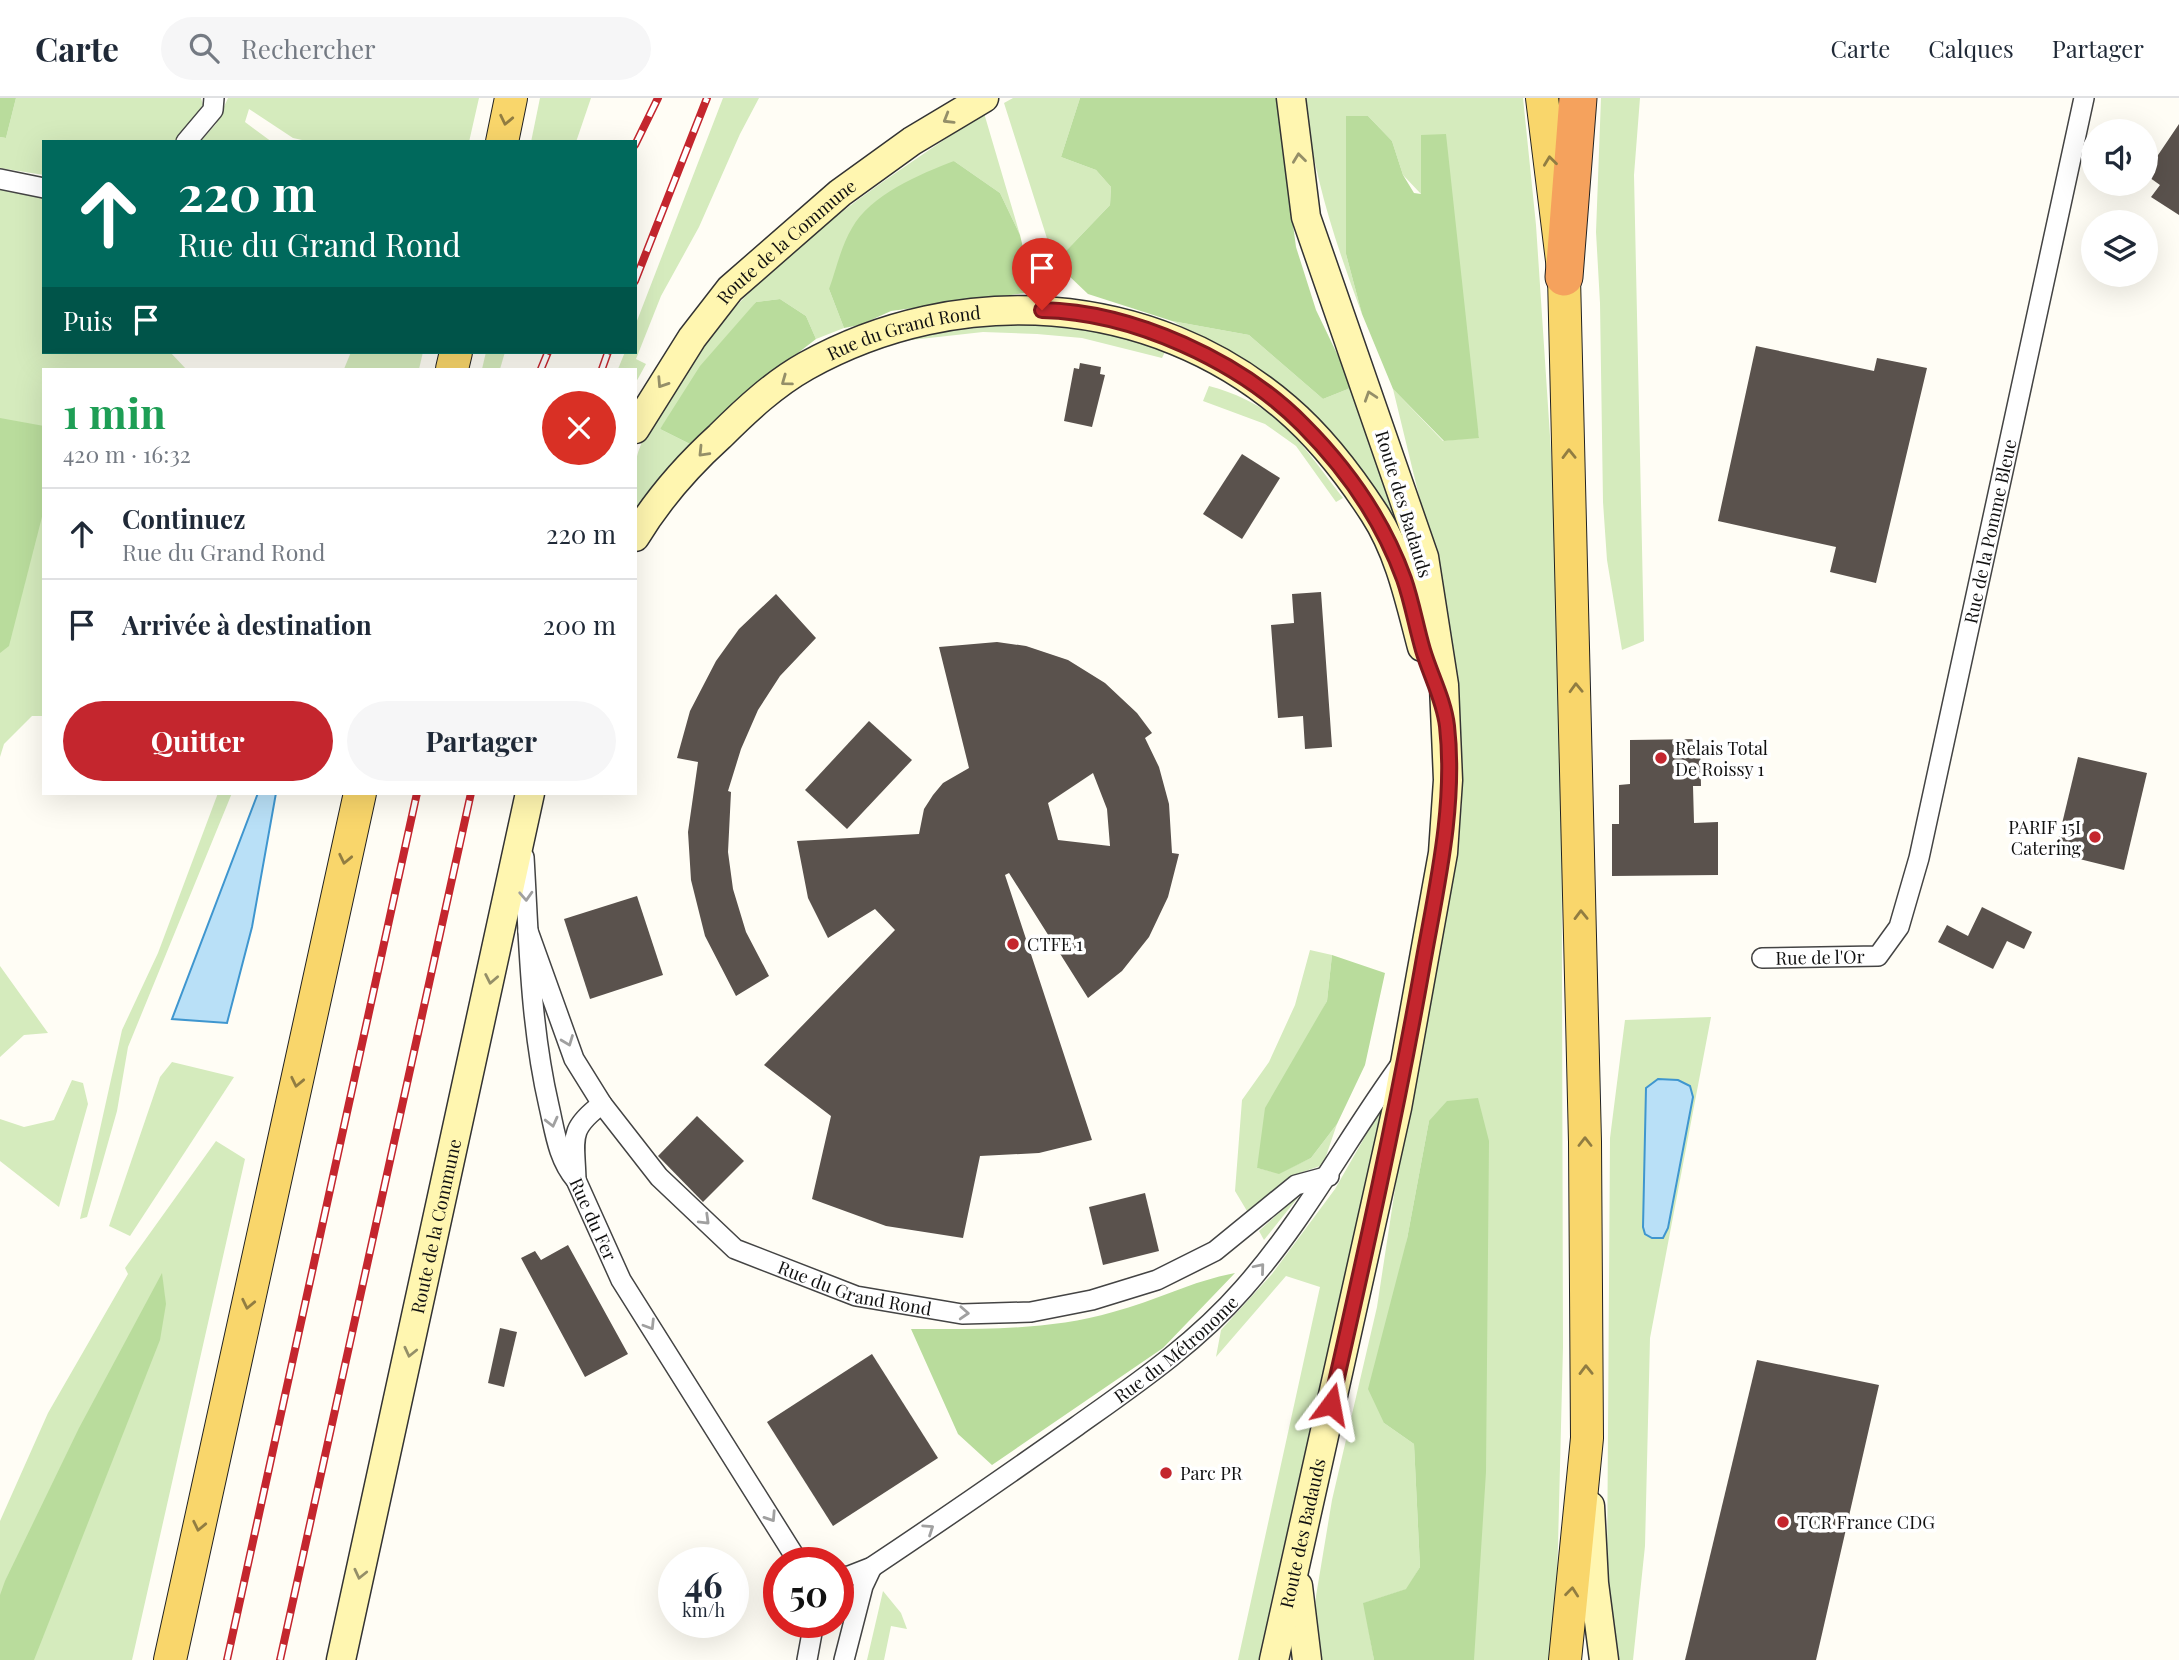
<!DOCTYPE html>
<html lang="fr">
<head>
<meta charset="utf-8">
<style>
  body { margin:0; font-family:"Playfair Display",serif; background:#f6f6f7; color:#1f2937; height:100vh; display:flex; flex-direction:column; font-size:26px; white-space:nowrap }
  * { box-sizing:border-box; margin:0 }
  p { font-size:23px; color:#747a83 }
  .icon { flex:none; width:38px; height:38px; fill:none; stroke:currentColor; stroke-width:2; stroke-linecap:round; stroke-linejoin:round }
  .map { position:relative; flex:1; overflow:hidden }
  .panel { position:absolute; left:42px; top:270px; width:595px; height:427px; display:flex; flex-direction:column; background:#fff; border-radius:0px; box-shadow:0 7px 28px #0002 }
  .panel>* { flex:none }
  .banner { position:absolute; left:42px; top:42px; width:595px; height:214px; border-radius:0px; box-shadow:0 7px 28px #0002; background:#00695c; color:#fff; overflow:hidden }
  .tools { position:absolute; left:2081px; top:21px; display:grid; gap:14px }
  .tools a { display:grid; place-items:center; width:77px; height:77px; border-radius:50%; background:#fff; box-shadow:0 7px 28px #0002; font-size:35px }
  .speed { position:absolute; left:658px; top:1449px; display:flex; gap:14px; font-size:35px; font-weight:700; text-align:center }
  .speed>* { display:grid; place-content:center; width:91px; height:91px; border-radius:50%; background:#fff; box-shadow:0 7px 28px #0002; line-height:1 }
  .speed small { font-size:18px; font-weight:400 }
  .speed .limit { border:10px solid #d22; background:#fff; color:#111 }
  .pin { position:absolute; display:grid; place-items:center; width:60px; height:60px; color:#fff; margin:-72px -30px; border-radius:50% 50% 50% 0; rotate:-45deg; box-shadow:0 0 7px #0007 }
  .pin .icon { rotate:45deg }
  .me { position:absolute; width:77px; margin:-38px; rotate:13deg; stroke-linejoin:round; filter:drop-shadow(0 0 5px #0008) }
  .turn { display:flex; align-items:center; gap:24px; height:147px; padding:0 21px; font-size:32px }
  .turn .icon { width:91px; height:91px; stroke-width:2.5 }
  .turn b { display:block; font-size:49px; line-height:60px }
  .then { display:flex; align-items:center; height:66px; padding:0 21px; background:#0003; gap:14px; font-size:26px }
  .round { display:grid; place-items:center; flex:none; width:74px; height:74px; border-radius:37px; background:#f6f6f7 }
  .head { display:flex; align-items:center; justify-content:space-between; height:119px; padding:0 21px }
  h1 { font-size:42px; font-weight:700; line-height:52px; color:#1e9e55 }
  .button { display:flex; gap:14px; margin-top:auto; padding:14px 21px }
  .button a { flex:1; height:80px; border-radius:42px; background:#c4262e; color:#fff; font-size:28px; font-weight:700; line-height:80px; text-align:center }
  .button a+a { background:#f6f6f7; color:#1f2937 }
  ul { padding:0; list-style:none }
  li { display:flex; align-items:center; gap:21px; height:91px; padding:0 21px; border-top:2px solid #e0e1e3 }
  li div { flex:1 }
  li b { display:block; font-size:26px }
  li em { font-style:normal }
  header { display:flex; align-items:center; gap:42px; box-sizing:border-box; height:98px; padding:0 35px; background:#fff; border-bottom:2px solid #e0e1e3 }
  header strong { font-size:33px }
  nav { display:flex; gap:38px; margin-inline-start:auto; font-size:24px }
  .search { width:490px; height:63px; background:#f6f6f7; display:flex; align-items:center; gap:18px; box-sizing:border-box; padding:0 24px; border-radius:38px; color:#747a83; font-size:26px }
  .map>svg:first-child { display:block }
</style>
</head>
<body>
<header>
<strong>Carte</strong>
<div class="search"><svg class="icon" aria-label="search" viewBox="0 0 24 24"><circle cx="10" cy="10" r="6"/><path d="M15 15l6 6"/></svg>Rechercher</div>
<nav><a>Carte</a><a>Calques</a><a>Partager</a></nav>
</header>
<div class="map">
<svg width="2179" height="1562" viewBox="0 0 2179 1562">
  <rect width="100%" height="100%" fill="#fffdf5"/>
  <!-- green -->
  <g fill="#d5ebbd">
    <path d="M16,0h185l2,7 -28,37h-131v33l-44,-7v-31l6,1z"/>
    <path d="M228,0h251l-10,44h-158l-18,-4 -44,-29 -4,13 27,20h-72l16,-18z"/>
    <path d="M540,0h51l-15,44h-45z"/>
    <path d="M723,0h36l-19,36 -41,93 -38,69 -25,63 10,5 -11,20v-15h-17l7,-17h10v-26z"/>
    <path d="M1013,0h67l-19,59 35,13 15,17 -1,18 -46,48 3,21 -16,-23 -47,-148z"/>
    <path d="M1304,0h219l13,127 25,377 2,745 -6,238 -7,75h-80l-41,-539 -22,118 -23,184 30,21 6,123 -13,22 -43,14 10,57h-57l-4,-19 3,-45 16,-96 45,-193 20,-131 57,-306 8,-67 -5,-121 -21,-116 -43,-177 50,52 36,-4 -58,-302v59l-18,-19 -11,-34 -24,-25 -22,138 16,60c-28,-75 -48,-136 -58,-216z"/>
    <path d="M1601,0h39l-6,77 10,466 -22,9 -15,-90 -4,-58 -3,-199 -4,-71z"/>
    <path d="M984,15l36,122 -20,-42 -46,-32 -125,128 15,39 -28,11 -10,-23 -26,-17 -24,3 -96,127 36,18 -61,71c0,-18 -3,-41 1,-58 5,-22 19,-42 31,-62 76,-128 197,-204 317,-285z"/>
    <path d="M0,88l44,9v157h126l16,17h-142v347h-12l-28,28 -4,13z"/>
    <path d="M1172,223l77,14 74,64 30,-12 42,115 5,34c-30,-44 -57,-94 -96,-131 -37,-35 -87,-59 -132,-84z"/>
    <path d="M979,224c73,0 116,7 187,28l-4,8 -80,-20 -45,-4 -54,-2 -99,11z"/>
    <path d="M351,254h72l-4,17h-75z"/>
    <path d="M486,254h19l-5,17h-18z"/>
    <path d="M1209,288c71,19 91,57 134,112l-7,4 -40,-56 -31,-22 -62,-23z"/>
    <path d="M218,695h14l-104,254 -11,64 -30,106 -7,2 42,-189 36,-77z"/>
    <path d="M1310,852l22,5 -5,46 -20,39 -50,128 22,5 32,-15 26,-34 -14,41 -29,10 -47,36 -12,-20 7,-91 27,-38 26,-57z"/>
    <path d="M0,868l48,67 -24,2 -24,22z"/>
    <path d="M1711,919l-61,321 -5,208 -12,114h-16l-10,-84 3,-438 15,-118z"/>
    <path d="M172,964l62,15 -104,159 -21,-10 51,-149z"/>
    <path d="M72,982l11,3 5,21 -29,103 -59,-46v-42l24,8 30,-7z"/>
    <path d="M1382,1009l-122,553h-22l82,-373 -34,-11 -70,81 5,-27 51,-56 63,-85z"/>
    <path d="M216,1043l29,18 -113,501h-132v-139l48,-108 80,-139 -3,-6z"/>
    <path d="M1304,1092l-40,50 -5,-9z"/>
    <path d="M883,1493l18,22 6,16 -16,-3 -7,34h-17z"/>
  </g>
  <!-- forest -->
  <g fill="#b9dc9c">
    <path d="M0,0h16l-10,40 -6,-1z"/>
    <path d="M1080,0h196l20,149 20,63 37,77 -30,12 -74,-64 -77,-14 -84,-27 -21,-20 -3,-21 46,-48 1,-18 -15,-17 -35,-13z"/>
    <path d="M1346,18h22l24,25 11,34 11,18 7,1v-59l25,-1 33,304 -35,3 -51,-52 -31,-75 -16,-60z"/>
    <path d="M954,63l46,32 20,42 11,46 10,10 -150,20 -31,14 -16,3 -15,-39c7,-19 12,-43 23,-61 18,-33 68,-54 102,-67z"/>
    <path d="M780,201l26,17 10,23 -66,51 -54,57 -36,-18 40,-63 56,-64z"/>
    <path d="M0,320l44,8v83l-35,137 -9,7z"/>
    <path d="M1332,857l53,18 -20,92 -28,59 -26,34 -32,16 -22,-6 8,-60 62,-107z"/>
    <path d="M1478,1000l11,43 -3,331 -12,188h-100l-11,-57 43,-14 14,-22 -6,-123 -30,-21 -16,-34 39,-150 22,-118 18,-20z"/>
    <path d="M162,1175l4,31 -6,36 -126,320h-34v-65l5,-14 74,-153z"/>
    <path d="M1235,1175l-72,75 -171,117 -34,-31 -47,-105c67,0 137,2 202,-17 42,-11 79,-31 122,-39z"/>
  </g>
  <!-- water -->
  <g fill="#b9e0f7" stroke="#3f96cf" stroke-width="2">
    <path d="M258,695h18l-24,134 -25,96 -55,-4z"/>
    <path d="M1658,981l20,1 12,6 3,11 -25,131 -5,10h-11l-7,-4 -2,-7 3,-139z"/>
  </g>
  <!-- building -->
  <g fill="#5a524d" fill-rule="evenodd">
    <path d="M2179,26v91l-28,-18 9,-12 -14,-10v-24l10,7z"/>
    <path d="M1756,248l118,25 3,-13 50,10 -51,215 -46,-11 6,-25 -118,-26z"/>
    <path d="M1080,265l21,4 -1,7 5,1 -13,52 -28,-6 10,-53 5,1z"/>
    <path d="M1242,356l38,24 -38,61 -39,-25z"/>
    <path d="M1321,494l11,155 -27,2 -2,-33 -25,2 -7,-93 23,-2 -2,-29z"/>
    <path d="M776,496l40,44 -36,38 -22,34 -17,39 -13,42 3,1 -3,60 5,37 13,43 23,44 -33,20 -31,-60 -14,-56 -3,-48 10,-70 -21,-4 13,-47 26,-50 23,-32z"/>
    <path d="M997,544l29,4 42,14 37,23 32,30 15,20 -7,5 14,29 10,37 3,49 7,1 -11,43 -19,40 -27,34 -34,27 -79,-125 -4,2 87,265 -53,13 -59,3 -17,82 -77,-12 -74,-27 19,-83 -67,-51 131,-135 -20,-21 -47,29 -20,-40 -11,-57 122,-7 5,-25 9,-14 10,-12 26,-15 -30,-121zM1093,675l14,36 3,37 -52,-6 -10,-37z"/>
    <path d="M869,623l43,39 -65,69 -42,-39z"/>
    <path d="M1700,641l1,47h-8l1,37 24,-1v53l-106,1v-52h7v-39l11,-1v-44z"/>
    <path d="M2078,659l69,16 -23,97 -69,-17z"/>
    <path d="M637,798l26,79 -73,24 -26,-80z"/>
    <path d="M1982,809l50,25 -8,17 -17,-8 -14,28 -55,-27 9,-17 21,11z"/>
    <path d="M697,1018l47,45 -41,41 -45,-46z"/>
    <path d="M1145,1095l14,58 -56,14 -14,-58z"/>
    <path d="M568,1147l60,109 -43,23 -64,-119 14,-7 6,9z"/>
    <path d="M500,1230l17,4 -13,55 -16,-4z"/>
    <path d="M872,1256l66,104 -105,68 -66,-104z"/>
    <path d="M1757,1262l122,25 -63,275h-131z"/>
  </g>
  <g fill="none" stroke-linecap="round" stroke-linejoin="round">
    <defs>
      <g id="street">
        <path d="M186,44l27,-32 1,-12"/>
        <path d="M0,81l44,9"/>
        <path id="s1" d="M524,759c5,84 6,167 25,249 6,26 9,53 27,74l45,100 178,283"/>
        <path id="s2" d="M528,833l46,128 28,45 57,73 76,72 121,47 106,18 69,-2 61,-12 65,-20 58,-29 81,-66 33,-9"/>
        <path id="s3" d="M1762,860l116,-2 21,-29 20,-69 165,-760"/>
        <path d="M576,1082c-1,-41 -9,-50 26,-76"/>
        <path id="s4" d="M838,1479l11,-1 23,-9c69,-46 137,-93 205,-141 59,-42 118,-82 166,-137 62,-70 104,-151 158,-225"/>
        <path d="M807,1562l7,-38"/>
        <path d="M844,1562l19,-74 9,-19"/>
      </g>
      <g id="secondary">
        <path id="s5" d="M635,331l57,-91 38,-49 110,-96 72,-52 72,-43"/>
        <path id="s6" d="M635,439c23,-38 53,-72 85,-101 26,-26 54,-52 86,-70 153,-85 345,-74 480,42 34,29 64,68 88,105 26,40 36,89 48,134"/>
        <path d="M1590,1408l4,77 10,77"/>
        <path d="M1298,1488l9,74"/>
        <path id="s7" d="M341,1562l189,-867"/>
        <path id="s8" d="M1274,1562l123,-552 46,-255 5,-73 -4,-95 -20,-128 -118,-340 -15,-119"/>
      </g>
      <g id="primary">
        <path d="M1542,0l22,179 21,865 2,296 -22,222"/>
        <path d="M502,44l9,-44"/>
        <path d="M452,271l4,-17"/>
        <path d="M170,1562l190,-867"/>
      </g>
      <path id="highway" d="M1564,179l14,-179"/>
    </defs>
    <!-- street casing -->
    <use href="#street" stroke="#444" stroke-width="22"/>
    <!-- secondary casing -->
    <use href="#secondary" stroke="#333" stroke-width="31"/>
    <!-- primary casing -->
    <use href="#primary" stroke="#222" stroke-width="34"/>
    <!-- highway casing -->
    <use href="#highway" stroke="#222" stroke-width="39"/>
    <!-- street -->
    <use href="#street" stroke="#fff" stroke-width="19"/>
    <!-- secondary -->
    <use href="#secondary" stroke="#fff6b0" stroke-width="28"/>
    <!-- primary -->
    <use href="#primary" stroke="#f9d66b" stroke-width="32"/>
    <!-- highway -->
    <use href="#highway" stroke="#f5a25d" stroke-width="37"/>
    <defs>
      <g id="rail">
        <path d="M635,47l23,-47"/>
        <path d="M635,183l72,-183"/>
        <path d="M541,271l7,-17"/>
        <path d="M602,271l6,-17"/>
        <path d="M227,1562l190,-867"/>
        <path d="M280,1562l191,-867"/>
      </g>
    </defs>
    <!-- rail casing -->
    <use href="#rail" stroke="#c4262e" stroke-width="8"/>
    <!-- rail -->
    <use href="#rail" stroke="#fff" stroke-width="5" stroke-dasharray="16" stroke-linecap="butt"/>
  </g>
  <!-- one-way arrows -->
  <defs><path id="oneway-chevron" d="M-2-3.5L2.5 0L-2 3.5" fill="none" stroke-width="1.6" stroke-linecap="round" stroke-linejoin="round" transform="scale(1.75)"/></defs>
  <g stroke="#948f68">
    <use href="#oneway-chevron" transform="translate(948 21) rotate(149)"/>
    <use href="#oneway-chevron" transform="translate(1299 60) rotate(-97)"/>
    <use href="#oneway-chevron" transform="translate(786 283) rotate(144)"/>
    <use href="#oneway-chevron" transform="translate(662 285) rotate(123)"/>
    <use href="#oneway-chevron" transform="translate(1370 298) rotate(-108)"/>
    <use href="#oneway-chevron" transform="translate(703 354) rotate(134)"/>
    <use href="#oneway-chevron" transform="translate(491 881) rotate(101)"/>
    <use href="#oneway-chevron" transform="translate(410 1254) rotate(103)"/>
    <use href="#oneway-chevron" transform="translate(360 1476) rotate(103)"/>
  </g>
  <g stroke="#917d42">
    <use href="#oneway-chevron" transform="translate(506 22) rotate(102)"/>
    <use href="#oneway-chevron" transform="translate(1550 63) rotate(-97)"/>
    <use href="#oneway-chevron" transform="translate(1569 356) rotate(-91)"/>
    <use href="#oneway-chevron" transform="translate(1576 590) rotate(-92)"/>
    <use href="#oneway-chevron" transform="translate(345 761) rotate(102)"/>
    <use href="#oneway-chevron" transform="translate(1581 817) rotate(-91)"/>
    <use href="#oneway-chevron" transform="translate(297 984) rotate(102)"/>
    <use href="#oneway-chevron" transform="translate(1585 1044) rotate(-90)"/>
    <use href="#oneway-chevron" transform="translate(248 1206) rotate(102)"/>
    <use href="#oneway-chevron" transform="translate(1586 1272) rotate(-91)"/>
    <use href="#oneway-chevron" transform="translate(199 1428) rotate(102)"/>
    <use href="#oneway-chevron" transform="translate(1572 1494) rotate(-84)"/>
  </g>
  <g stroke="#a0a0a0">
    <use href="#oneway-chevron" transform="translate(526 798) rotate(87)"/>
    <use href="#oneway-chevron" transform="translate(568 943) rotate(69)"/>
    <use href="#oneway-chevron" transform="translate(552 1024) rotate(76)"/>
    <use href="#oneway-chevron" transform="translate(705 1122) rotate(44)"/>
    <use href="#oneway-chevron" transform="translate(1260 1170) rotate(-50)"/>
    <use href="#oneway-chevron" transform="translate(964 1215) rotate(3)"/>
    <use href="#oneway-chevron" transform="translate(650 1227) rotate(58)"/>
    <use href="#oneway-chevron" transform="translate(771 1419) rotate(57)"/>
    <use href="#oneway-chevron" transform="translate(929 1431) rotate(-34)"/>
  </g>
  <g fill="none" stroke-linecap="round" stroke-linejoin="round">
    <defs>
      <path id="route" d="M1042,212c91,2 198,51 261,115 44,44 80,96 101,154 8,23 12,47 19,71 7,24 21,50 24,76 9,81 -11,163 -25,243 -26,146 -58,290 -91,435"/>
    </defs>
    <!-- route casing -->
    <use href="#route" stroke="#7f191e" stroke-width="18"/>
    <!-- route -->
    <use href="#route" stroke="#c4262e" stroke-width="12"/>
  </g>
  <!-- markers -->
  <g fill="#c4262e" stroke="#fff" stroke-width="2.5">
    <circle cx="1661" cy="660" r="7"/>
    <circle cx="2095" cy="739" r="7"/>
    <circle cx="1013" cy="846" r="7"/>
    <circle cx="1166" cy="1375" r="7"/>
    <circle cx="1783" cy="1424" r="7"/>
  </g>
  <g text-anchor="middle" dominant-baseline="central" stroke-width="7" stroke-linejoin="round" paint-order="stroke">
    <!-- street labels -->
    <g font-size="18" fill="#111" stroke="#fff">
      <text stroke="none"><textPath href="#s5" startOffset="243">Route de la Commune</textPath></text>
      <text stroke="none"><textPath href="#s6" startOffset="348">Rue du Grand Rond</textPath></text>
      <text transform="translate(1404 406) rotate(73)">Route des Badauds</text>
      <text stroke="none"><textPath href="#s3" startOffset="558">Rue de la Pomme Bleue</textPath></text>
      <text stroke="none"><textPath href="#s3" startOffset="58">Rue de l'Or</textPath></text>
      <text stroke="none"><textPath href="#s1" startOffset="373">Rue du Fer</textPath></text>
      <text stroke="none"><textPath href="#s7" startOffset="444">Route de la Commune</textPath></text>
      <text stroke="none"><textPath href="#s2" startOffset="513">Rue du Grand Rond</textPath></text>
      <text stroke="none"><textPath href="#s4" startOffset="410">Rue du Métronome</textPath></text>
      <text stroke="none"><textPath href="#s8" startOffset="130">Route des Badauds</textPath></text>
    </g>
    <!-- poi labels -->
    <g font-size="18" fill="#111" stroke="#fff" text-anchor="start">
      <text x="1675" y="650">Relais Total<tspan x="1675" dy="21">De Roissy 1</tspan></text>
      <text x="2081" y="729" text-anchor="end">PARIF 15I<tspan x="2081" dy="21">Catering</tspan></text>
      <text x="1027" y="846">CTFE 1</text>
      <text x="1180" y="1375">Parc PR</text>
      <text x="1797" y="1424">TCR France CDG</text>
    </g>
  </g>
</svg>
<div class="tools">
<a><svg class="icon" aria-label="sound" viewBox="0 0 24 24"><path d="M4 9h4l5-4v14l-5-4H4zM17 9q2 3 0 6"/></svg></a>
<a><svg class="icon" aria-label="layers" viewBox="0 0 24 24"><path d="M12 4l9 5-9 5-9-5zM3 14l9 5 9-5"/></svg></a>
</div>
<div class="speed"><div>46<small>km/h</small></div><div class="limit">50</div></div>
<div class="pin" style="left:1042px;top:212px;background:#d93025"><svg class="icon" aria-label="arrive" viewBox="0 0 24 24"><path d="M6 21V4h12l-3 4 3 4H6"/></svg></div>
<svg class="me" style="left:1331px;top:1306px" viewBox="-20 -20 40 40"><path d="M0-17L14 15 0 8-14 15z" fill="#c4262e" stroke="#fff" stroke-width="4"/></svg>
<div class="banner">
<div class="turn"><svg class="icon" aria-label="ahead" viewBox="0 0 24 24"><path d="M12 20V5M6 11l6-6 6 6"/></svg><div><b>220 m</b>Rue du Grand Rond</div></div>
<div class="then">Puis<svg class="icon" aria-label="arrive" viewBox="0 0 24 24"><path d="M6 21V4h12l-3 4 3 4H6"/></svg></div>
</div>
<section class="panel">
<div class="head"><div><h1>1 min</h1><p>420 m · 16:32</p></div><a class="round" style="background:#d93025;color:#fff"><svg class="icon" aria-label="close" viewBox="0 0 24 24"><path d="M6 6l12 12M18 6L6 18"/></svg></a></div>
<ul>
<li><svg class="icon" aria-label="ahead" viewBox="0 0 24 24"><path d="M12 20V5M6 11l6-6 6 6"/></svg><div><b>Continuez</b><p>Rue du Grand Rond</p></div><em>220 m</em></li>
<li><svg class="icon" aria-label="arrive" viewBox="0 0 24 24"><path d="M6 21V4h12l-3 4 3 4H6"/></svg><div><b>Arrivée à destination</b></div><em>200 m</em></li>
</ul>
<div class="button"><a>Quitter</a><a>Partager</a></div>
</section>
</div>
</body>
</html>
